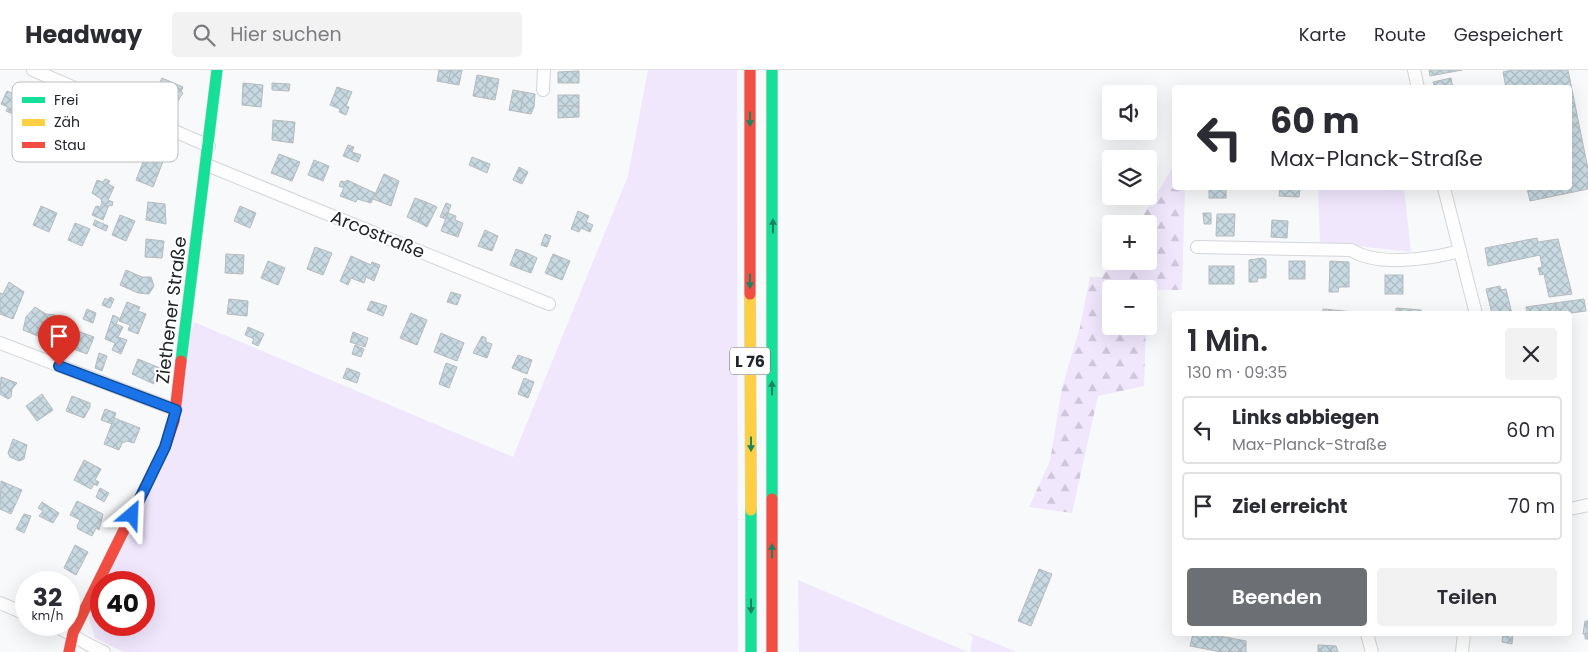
<!DOCTYPE html>
<html lang="de">
<head>
<meta charset="utf-8">
<style>
  body { margin:0; font-family:Poppins,sans-serif; background:#f2f2f3; color:#2b2b33; height:100vh; display:flex; flex-direction:column; font-size:19px; white-space:nowrap }
  * { box-sizing:border-box; margin:0 }
  p { font-size:16px; color:#7c7c81 }
  .icon { flex:none; width:28px; height:28px; fill:none; stroke:currentColor; stroke-width:2; stroke-linecap:round; stroke-linejoin:round }
  .map { position:relative; flex:1; overflow:hidden }
  .panel { position:absolute; left:1172px; top:241px; width:400px; height:325px; display:flex; flex-direction:column; background:#fff; border-radius:5px; box-shadow:0 5px 20px #0002 }
  .panel>* { flex:none }
  .top-card { position:absolute; left:1172px; top:15px; width:400px; height:105px; border-radius:5px; box-shadow:0 5px 20px #0002; background:#fff; color:#2b2b33; overflow:hidden }
  .buttons { position:absolute; left:1102px; top:15px; display:grid; gap:10px }
  .buttons a { display:grid; place-items:center; width:55px; height:55px; border-radius:5px; background:#fff; box-shadow:0 5px 20px #0002; font-size:25px }
  .speed { position:absolute; left:15px; top:501px; display:flex; gap:10px; font-size:25px; font-weight:700; text-align:center }
  .speed>* { display:grid; place-content:center; width:65px; height:65px; border-radius:50%; background:#fff; box-shadow:0 5px 20px #0002; line-height:1 }
  .speed small { font-size:12px; font-weight:400 }
  .speed .limit { border:8px solid #d22; background:#fff; color:#111 }
  .pin { position:absolute; display:grid; place-items:center; width:42px; height:42px; color:#fff; margin:-51px -21px; border-radius:50% 50% 50% 0; rotate:-45deg; box-shadow:0 0 5px #0007 }
  .pin .icon { rotate:45deg }
  .me { position:absolute; width:55px; margin:-28px; rotate:26deg; stroke-linejoin:round; filter:drop-shadow(0 0 4px #0008) }
  .turn { display:flex; align-items:center; gap:18px; height:105px; padding:0 15px; font-size:22px }
  .turn .icon { width:65px; height:65px; stroke-width:2.5 }
  .turn b { display:block; font-size:35px; line-height:42px }
  .round { display:grid; place-items:center; flex:none; width:52px; height:52px; border-radius:5px; background:#f2f2f3 }
  .summary { display:flex; align-items:center; justify-content:space-between; height:85px; padding:0 15px }
  h1 { font-size:30px; font-weight:600; line-height:38px }
  .primary-button { display:flex; gap:10px; margin-top:auto; padding:10px 15px }
  .primary-button a { flex:1; height:58px; border-radius:5px; background:#6c7074; color:#fff; font-size:20px; font-weight:600; line-height:58px; text-align:center }
  .primary-button a+a { background:#f2f2f3; color:#2b2b33 }
  ul { padding:0; list-style:none }
  li { display:flex; align-items:center; gap:15px; height:68px; margin:0 10px 8px; padding:0 5px; border:2px solid #e1e1e2; border-radius:5px }
  li div { flex:1 }
  li b { display:block; font-size:19px }
  li em { font-style:normal }
  header { display:flex; align-items:center; gap:30px; box-sizing:border-box; height:70px; padding:0 25px; background:#fff; border-bottom:1px solid #e1e1e2 }
  header strong { font-size:24px }
  nav { display:flex; gap:28px; margin-inline-start:auto; font-size:18px }
  .search { width:350px; height:45px; background:#f2f2f3; display:flex; align-items:center; gap:12px; box-sizing:border-box; padding:0 18px; border-radius:5px; color:#7c7c81; font-size:19px }
  .map>svg:first-child { display:block }
</style>
</head>
<body>
<header>
<strong>Headway</strong>
<div class="search"><svg class="icon" aria-label="search" viewBox="0 0 24 24"><circle cx="10" cy="10" r="6"/><path d="M15 15l6 6"/></svg>Hier suchen</div>
<nav><a>Karte</a><a>Route</a><a>Gespeichert</a></nav>
</header>
<div class="map">
<svg width="1588" height="582" viewBox="0 0 1588 582">
  <defs>
    <pattern id="forest-firs" width="22" height="20" patternUnits="userSpaceOnUse" patternTransform="scale(1.25)"><rect width="22" height="20" fill="#f0e7fd"/><path d="M5 1l3.5 6h-7zM16 11l3.5 6h-7z" fill="#cec6d9"/></pattern>
    <pattern id="building-cross-hatch" width="8" height="8" patternUnits="userSpaceOnUse" patternTransform="scale(1.25)"><rect width="8" height="8" fill="#c8d9e2"/><path d="M0 0l8 8M0 8l8-8" fill="none" stroke="#acbac2"/></pattern>
  </defs>
  <rect width="100%" height="100%" fill="#f7f9fb"/>
  <!-- green -->
  <g fill="#f0e7fd">
    <path d="M648,0h89l1,582h-615l-28,-14 -6,-20 12,-28v35h43v-43h-39l40,-80 49,-180 319,135 115,-281z"/>
    <path d="M1318,118h86l7,64 -91,-10z"/>
    <path d="M798,510l170,72h-169z"/>
    <path d="M965,561l52,21h-47l3,-15z"/>
  </g>
  <!-- forest -->
  <path fill="url(#forest-firs)" d="M1175,94v24h10l-3,102 -71,-1v37h35l-2,60 -46,10 -26,117 -43,-6 21,-46 12,-73 18,-61 10,-50h12l11,-16h36v-37h-11z"/>
  <!-- building -->
  <g fill="url(#building-cross-hatch)" stroke="#b7bbbd">
    <path d="M439,0h12l-3,13 -11,-2z"/>
    <path d="M451,0h11l-3,15 -11,-2z"/>
    <path d="M1429,0h33l-32,6z"/>
    <path d="M1512,0h56l20,99v20l-58,12 -3,-13h43v-100h-64l-3,-16z"/>
    <path d="M579,1v12h-21v-11z"/>
    <path d="M477,5l11,2 -4,21 -11,-2z"/>
    <path d="M488,7l11,2 -4,21 -11,-2z"/>
    <path d="M162,8l21,9 -2,5 2,1 -7,11 -4,-2 -1,3 -13,-8 3,-7 -4,-2z"/>
    <path d="M1451,8l2,10h-18l-2,-6z"/>
    <path d="M243,13l20,2 -2,22 -19,-2z"/>
    <path d="M272,13l18,1 -1,7 -17,-1z"/>
    <path d="M337,17l15,5 -6,14 3,1 -3,8 -7,-3 1,-3 -10,-4z"/>
    <path d="M513,20l11,2 -4,20 -11,-2z"/>
    <path d="M7,21l24,11 -7,17 -18,-8 2,-4 -7,-3z"/>
    <path d="M524,22l11,2 -1,13 -3,7 -11,-2z"/>
    <rect x="558" y="25" width="21" height="11"/>
    <path d="M558,36h21v11l-21,1z"/>
    <path d="M273,50l22,2 -2,21 -21,-3z"/>
    <path d="M348,75l6,2 -2,5 9,3 -3,7 -15,-6z"/>
    <path d="M147,82l17,7 -11,28 -17,-7z"/>
    <path d="M279,84l21,8 -8,19 -21,-8z"/>
    <path d="M472,87l18,7 -3,9 -18,-8z"/>
    <path d="M314,90l15,6 -6,15 -15,-6z"/>
    <path d="M519,97l9,5 -6,12 -9,-4z"/>
    <path d="M384,104l15,7 -8,25 -18,-7z"/>
    <path d="M105,109l5,2 -2,3 6,3 -6,13 5,2 -1,4 -3,-1 -6,15 -11,-5 4,-9 4,1 2,-4 -1,-4 -9,-6 5,-13 6,2z"/>
    <path d="M347,110l28,13 -4,10 -14,-4 -1,3 -16,-6 4,-8 -5,-2 2,-5 5,1z"/>
    <rect x="1209" y="118" width="17" height="10"/>
    <path d="M1280,118h20l-1,9 -20,-1z"/>
    <path d="M415,128l11,4 -8,20 -11,-5z"/>
    <path d="M148,132l17,2 1,20 -20,-4z"/>
    <path d="M426,132l11,5 -10,20 -9,-5z"/>
    <path d="M446,133l5,2 -5,14 -6,-2z"/>
    <path d="M41,136l16,7 -8,19 -16,-7z"/>
    <path d="M240,136l16,7 -6,15 -16,-7z"/>
    <path d="M578,141l11,5 -3,6 7,3 -3,7 -9,-4 -2,4 -8,-3z"/>
    <path d="M448,143l8,3 -1,4 8,3 -5,14 -17,-6z"/>
    <path d="M1203,143h8v11h-7z"/>
    <path d="M1217,144h18l-1,22h-18z"/>
    <path d="M120,145l15,6 -9,20 -14,-6z"/>
    <path d="M95,150l13,6 -2,5 -13,-6z"/>
    <path d="M1272,150l16,1 -1,17 -16,-1z"/>
    <path d="M75,153l15,6 -8,17 -14,-6z"/>
    <path d="M485,160l13,6 -6,15 -14,-5z"/>
    <path d="M545,164l6,2 -4,11 -6,-2z"/>
    <path d="M1537,168l1,4 20,-3 14,55 -23,3 -5,-23 -4,1 -2,-7 4,-1 -2,-12 -52,11 -3,-18z"/>
    <path d="M146,169l18,2 -2,17 -17,-1z"/>
    <path d="M315,177l17,6 -9,22 -16,-6z"/>
    <path d="M516,179l11,4 -7,16 -10,-4z"/>
    <path d="M527,183l10,5 -6,15 -11,-4z"/>
    <path d="M226,184l18,1 -1,19 -18,-1z"/>
    <path d="M553,184l17,7 -8,19 -17,-7z"/>
    <path d="M351,186l20,9 1,-3 8,3 -6,16 -8,-4 -2,6 -13,-5 -3,7 -8,-4z"/>
    <path d="M1263,188l3,2v18h-8l-1,4h-8v-22z"/>
    <path d="M268,191l17,7 -7,17 -17,-7z"/>
    <rect x="1289" y="191" width="16" height="18"/>
    <path d="M1330,191l19,1v25h-10l-1,5h-9z"/>
    <rect x="1209" y="196" width="25" height="18"/>
    <path d="M126,200l16,7h9l3,9 -5,8 -11,-1 -18,-8z"/>
    <rect x="1385" y="205" width="18" height="19"/>
    <path d="M9,212l15,10 -11,27 -13,-5v-21l3,1z"/>
    <path d="M1500,216l1,4 5,-1 6,25h-20l-6,-25z"/>
    <path d="M451,222l10,3 -4,10 -10,-3z"/>
    <path d="M110,227l4,2 -4,9 -8,-3 3,-7 3,2z"/>
    <path d="M229,229l19,2 -1,15 -20,-2z"/>
    <path d="M1584,229l2,12 -15,2 -1,4v-3h-13l-2,-11z"/>
    <path d="M371,231l16,5 -4,10 -16,-6z"/>
    <path d="M127,232l13,5 -2,4 8,3 -8,20 -10,-4 2,-5 -11,-4z"/>
    <path d="M1555,233l2,11h-30l-1,-7z"/>
    <path d="M35,237l11,7 9,1 2,3 -9,22 -25,-10 3,-13z"/>
    <path d="M1396,238l25,2v4h-25z"/>
    <path d="M87,239l9,4 -3,10 -10,-4z"/>
    <path d="M1323,239l52,5h-52z"/>
    <path d="M411,243l16,7 -10,25 -17,-7z"/>
    <path d="M113,245l6,3 -3,6 7,3 -5,10 9,3 -6,14 -9,-4 3,-7 -10,-4z"/>
    <path d="M248,257l16,7 -6,12 -6,-3 2,-4 -9,-4z"/>
    <path d="M72,259l22,8 -7,17 -22,-8z"/>
    <path d="M353,262l15,6 -3,9 -15,-5z"/>
    <path d="M441,263l23,10 -7,18 -23,-9z"/>
    <path d="M482,266l4,2v4l6,2 -5,14 -14,-5z"/>
    <path d="M355,275l9,4 -3,8 -9,-3z"/>
    <path d="M99,283l8,3 -5,15 -7,-3z"/>
    <path d="M518,285l14,5 -5,14 -15,-6z"/>
    <path d="M138,289l22,9 -1,3 4,1 -4,10 -4,-2 -1,4 -22,-10z"/>
    <path d="M446,293l11,4 -8,21 -10,-4z"/>
    <path d="M347,298l13,5 -3,10 -14,-5z"/>
    <path d="M1,307l16,6 -5,6 -1,8 -3,2 -8,-5z"/>
    <path d="M524,308l10,4 -6,16 -10,-4z"/>
    <path d="M42,324l11,16 -16,11 -11,-15z"/>
    <path d="M72,326l18,7v4l-6,11 -18,-7z"/>
    <path d="M105,339l11,4 -4,11 -11,-4z"/>
    <path d="M114,348l26,10 -6,15 -7,-2 -5,2 -3,7 -15,-6z"/>
    <path d="M13,369l14,6 -3,14 -5,2 -9,-4 -2,-4z"/>
    <path d="M84,390l17,9 -6,11 4,2 -2,4 -3,-2 -3,5 -17,-9z"/>
    <path d="M1,411l21,9 -11,24 -11,-5z"/>
    <path d="M100,418l9,5 -5,9 -8,-5z"/>
    <path d="M77,431l26,13 -4,16 -3,-2 -4,8 -14,-7 -1,-3 3,-6 -10,-5z"/>
    <path d="M42,432l17,11 -6,10 -14,-7 4,-5 -5,-3z"/>
    <path d="M24,444l7,2 -7,17 -8,-4z"/>
    <path d="M75,475l13,7 -12,23 -12,-7z"/>
    <path d="M1039,499l13,5 -21,52 -13,-5z"/>
    <path d="M1585,551h3v18h-3v-5h-2z"/>
    <path d="M1193,564h16l37,7v11h-25l-31,-6z"/>
    <path d="M1503,564h10l-1,10 -10,-2z"/>
    <path d="M1318,575l18,1 2,6h-20z"/>
  </g>
  <g fill="none" stroke-linecap="round" stroke-linejoin="round">
    <defs>
      <g id="street">
        <path d="M33,0l176,76"/>
        <path d="M1414,0l4,18"/>
        <path d="M543,20l1,-20"/>
        <path d="M207,95l342,139"/>
        <path d="M1444,118l32,126"/>
        <path d="M1197,177l154,3c28,17 79,9 109,1"/>
        <path d="M0,273l176,67"/>
        <path d="M1570,439l18,-4"/>
        <path d="M0,533l26,11"/>
        <path d="M53,555c18,8 33,20 51,27"/>
        <path d="M1367,564l5,18"/>
        <path d="M1462,582l2,-18"/>
      </g>
      <g id="fast">
        <path d="M772,0v429"/>
        <path d="M181,291l36,-291"/>
        <path d="M751,440v142"/>
      </g>
      <path id="slow" d="M750,224l1,216"/>
      <g id="jam">
        <path d="M750,0v224"/>
        <path d="M772,429v153"/>
        <path d="M69,582l4,-19 92,-186 9,-26 7,-60"/>
      </g>
    </defs>
    <!-- street casing -->
    <use href="#street" stroke="#d3d6da" stroke-width="14"/>
    <!-- fast casing -->
    <use href="#fast" stroke="#d3d6da" stroke-width="12"/>
    <!-- slow casing -->
    <use href="#slow" stroke="#d3d6da" stroke-width="12"/>
    <!-- jam casing -->
    <use href="#jam" stroke="#d3d6da" stroke-width="12"/>
    <!-- street -->
    <use href="#street" stroke="#fefefe" stroke-width="12"/>
    <!-- fast -->
    <use href="#fast" stroke="#16e098" stroke-width="11"/>
    <!-- slow -->
    <use href="#slow" stroke="#ffcf43" stroke-width="11"/>
    <!-- jam -->
    <use href="#jam" stroke="#f24e42" stroke-width="11"/>
  </g>
  <!-- one-way arrows -->
  <defs><path id="oneway-solid" d="M-6-.8H1V-3.2L6.5 0L1 3.2V.8H-6Z" transform="scale(1.25)"/></defs>
  <g fill="#1c8362">
    <use href="#oneway-solid" transform="translate(750 49) rotate(90)"/>
    <use href="#oneway-solid" transform="translate(773 156) rotate(-90)"/>
    <use href="#oneway-solid" transform="translate(750 211) rotate(90)"/>
    <use href="#oneway-solid" transform="translate(772 318) rotate(-90)"/>
    <use href="#oneway-solid" transform="translate(751 374) rotate(90)"/>
    <use href="#oneway-solid" transform="translate(772 481) rotate(-90)"/>
    <use href="#oneway-solid" transform="translate(751 536) rotate(90)"/>
  </g>
  <g fill="none" stroke-linecap="round" stroke-linejoin="round">
    <defs>
      <path id="route" d="M59,296l117,44 -11,37 -33,68"/>
    </defs>
    <!-- route casing -->
    <use href="#route" stroke="#114b97" stroke-width="12"/>
    <!-- route -->
    <use href="#route" stroke="#1a73e8" stroke-width="9"/>
  </g>
  <g text-anchor="middle" dominant-baseline="central" stroke-width="4.5" stroke-linejoin="round" paint-order="stroke">
    <!-- shield labels -->
    <rect fill="#fff" stroke="#64676b" stroke-width="1" x="730" y="277.5" width="40" height="27" rx="4"/>
    <g font-size="16" font-weight="bold" fill="#21262b">
      <text x="750" y="291">L 76</text>
    </g>
    <!-- street labels -->
    <g font-size="18" fill="#21262b" stroke="#fff">
      <text transform="translate(378 164) rotate(22)">Arcostraße</text>
      <text transform="translate(171 240) rotate(-83)">Ziethener Straße</text>
    </g>
  </g>
  <!-- legend -->
  <rect x="12" y="12" width="166" height="80" rx="8" fill="#fff" stroke="#bcbebf" stroke-width="1"/>
  <rect x="22" y="27" width="23" height="6" fill="#16e098"/>
  <rect x="22" y="49" width="23" height="7" fill="#ffcf43"/>
  <rect x="22" y="72" width="23" height="6" fill="#f24e42"/>
  <g font-size="14" fill="#21262b">
    <text x="54" y="35">Frei</text>
    <text x="54" y="57">Zäh</text>
    <text x="54" y="80">Stau</text>
  </g>
</svg>
<div class="buttons">
<a><svg class="icon" aria-label="sound" viewBox="0 0 24 24"><path d="M4 9h4l5-4v14l-5-4H4zM17 9q2 3 0 6"/></svg></a>
<a><svg class="icon" aria-label="layers" viewBox="0 0 24 24"><path d="M12 4l9 5-9 5-9-5zM3 14l9 5 9-5"/></svg></a>
<a>+</a>
<a>−</a>
</div>
<div class="speed"><div>32<small>km/h</small></div><div class="limit">40</div></div>
<div class="pin" style="left:59px;top:296px;background:#d93025"><svg class="icon" aria-label="arrive" viewBox="0 0 24 24"><path d="M6 21V4h12l-3 4 3 4H6"/></svg></div>
<svg class="me" style="left:132px;top:445px" viewBox="-20 -20 40 40"><path d="M0-17L14 15 0 8-14 15z" fill="#1a73e8" stroke="#fff" stroke-width="4"/></svg>
<div class="top-card">
<div class="turn"><svg class="icon" aria-label="left" viewBox="0 0 24 24"><path d="M17 20v-9H6M10 6l-5 5 5 5"/></svg><div><b>60 m</b>Max-Planck-Straße</div></div>
</div>
<section class="panel">
<div class="summary"><div><h1>1 Min.</h1><p>130 m · 09:35</p></div><a class="round"><svg class="icon" aria-label="close" viewBox="0 0 24 24"><path d="M6 6l12 12M18 6L6 18"/></svg></a></div>
<ul>
<li><svg class="icon" aria-label="left" viewBox="0 0 24 24"><path d="M17 20v-9H6M10 6l-5 5 5 5"/></svg><div><b>Links abbiegen</b><p>Max-Planck-Straße</p></div><em>60 m</em></li>
<li><svg class="icon" aria-label="arrive" viewBox="0 0 24 24"><path d="M6 21V4h12l-3 4 3 4H6"/></svg><div><b>Ziel erreicht</b></div><em>70 m</em></li>
</ul>
<div class="primary-button"><a>Beenden</a><a>Teilen</a></div>
</section>
</div>
</body>
</html>
